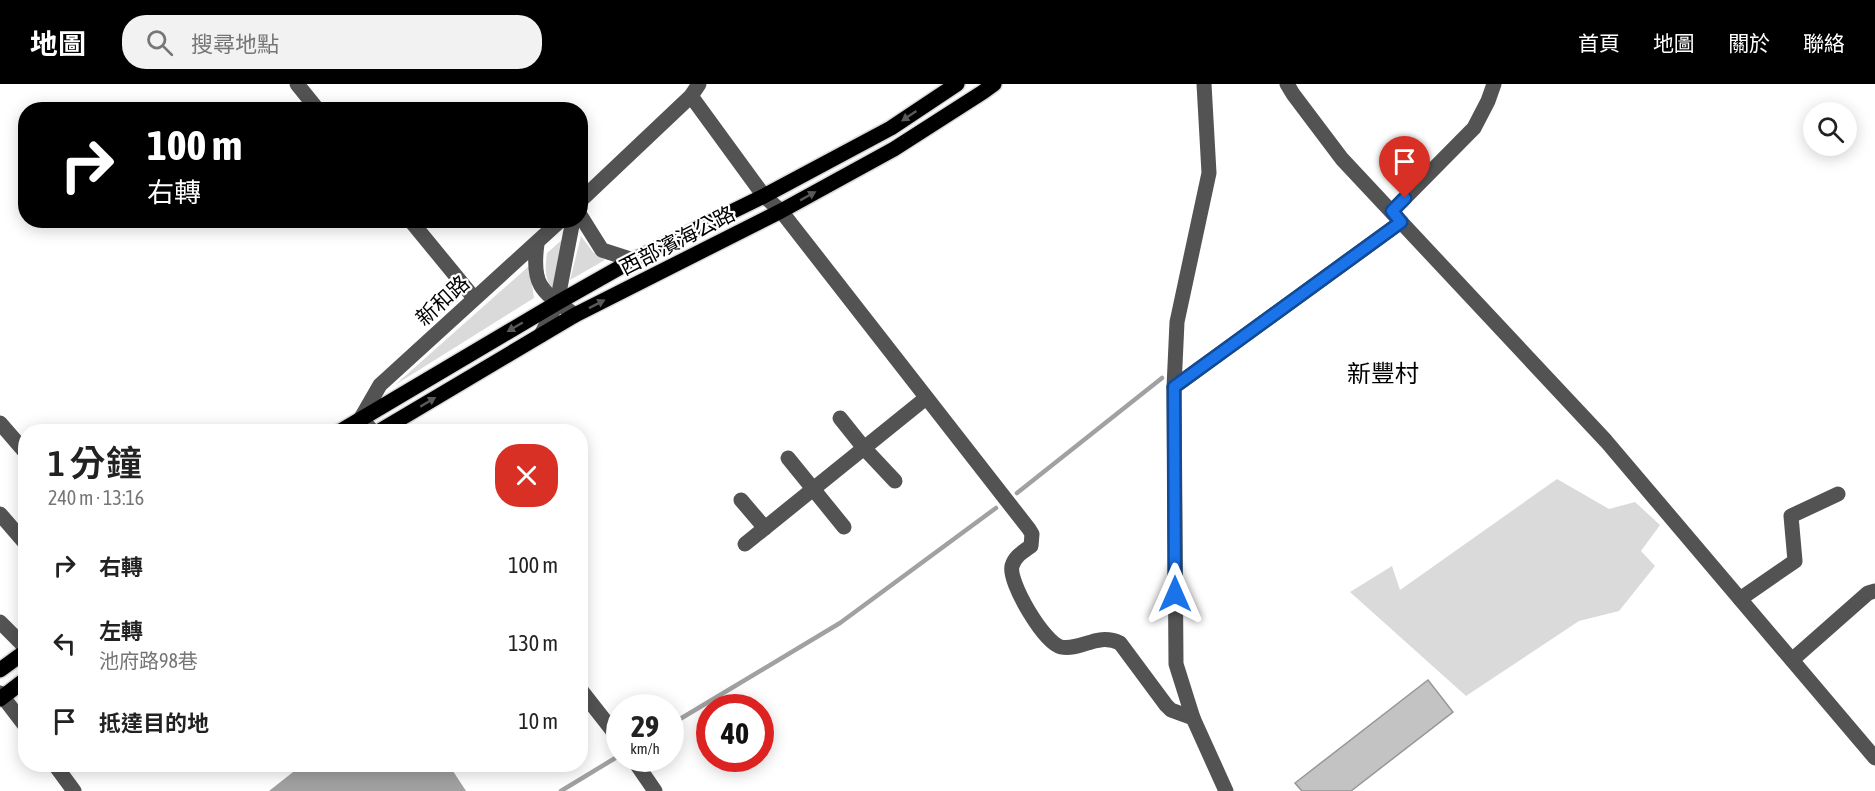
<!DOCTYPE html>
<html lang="zh-TW">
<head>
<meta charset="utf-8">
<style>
  body { margin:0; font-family:"Asap Condensed","Noto Sans TC",sans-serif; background:#f2f2f2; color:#222; height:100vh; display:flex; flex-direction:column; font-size:22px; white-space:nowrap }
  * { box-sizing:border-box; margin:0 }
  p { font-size:20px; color:#767676 }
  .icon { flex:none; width:33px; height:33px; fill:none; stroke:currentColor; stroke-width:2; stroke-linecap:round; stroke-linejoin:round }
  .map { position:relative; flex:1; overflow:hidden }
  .sheet { position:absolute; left:18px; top:340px; width:570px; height:348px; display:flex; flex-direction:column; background:#fff; border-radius:24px; box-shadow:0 3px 15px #0003 }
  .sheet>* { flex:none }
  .guide { position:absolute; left:18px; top:18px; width:570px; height:126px; border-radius:24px; box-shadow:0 3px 15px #0003; background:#000; color:#fff; overflow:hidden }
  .tools { position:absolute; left:1803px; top:18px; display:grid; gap:12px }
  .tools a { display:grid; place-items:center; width:54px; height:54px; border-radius:50%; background:#fff; box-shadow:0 3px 15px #0003; font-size:30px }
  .speed { position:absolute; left:606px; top:610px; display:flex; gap:12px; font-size:30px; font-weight:700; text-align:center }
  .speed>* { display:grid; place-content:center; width:78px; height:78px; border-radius:50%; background:#fff; box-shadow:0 3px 15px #0003; line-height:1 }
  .speed small { font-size:15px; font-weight:400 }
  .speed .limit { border:9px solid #d22; background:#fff; color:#111 }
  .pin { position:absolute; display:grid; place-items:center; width:51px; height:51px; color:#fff; margin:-62px -26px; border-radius:50% 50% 50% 0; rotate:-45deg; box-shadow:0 0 6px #0007 }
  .pin .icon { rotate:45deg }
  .me { position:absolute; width:66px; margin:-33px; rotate:0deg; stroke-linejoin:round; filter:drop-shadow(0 0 4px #0008) }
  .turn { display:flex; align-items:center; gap:21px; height:126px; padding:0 30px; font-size:27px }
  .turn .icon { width:78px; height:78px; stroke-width:2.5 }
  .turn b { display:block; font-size:42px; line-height:51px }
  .round { display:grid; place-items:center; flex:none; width:63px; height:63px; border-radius:24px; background:#f2f2f2 }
  .overview { display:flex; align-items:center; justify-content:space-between; height:102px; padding:0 30px }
  h1 { font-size:36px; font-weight:600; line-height:45px }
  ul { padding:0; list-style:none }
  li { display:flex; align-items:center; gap:18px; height:78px; padding:0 30px }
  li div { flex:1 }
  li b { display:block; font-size:22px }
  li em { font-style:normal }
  header { display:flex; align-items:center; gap:36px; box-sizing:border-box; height:84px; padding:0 30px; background:#000; color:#fff }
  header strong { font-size:28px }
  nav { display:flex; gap:33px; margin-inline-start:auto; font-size:21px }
  .search { width:420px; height:54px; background:#f2f2f2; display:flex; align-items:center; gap:15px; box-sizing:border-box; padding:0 21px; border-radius:24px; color:#767676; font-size:22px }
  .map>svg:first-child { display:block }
</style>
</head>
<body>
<header>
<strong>地圖</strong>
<div class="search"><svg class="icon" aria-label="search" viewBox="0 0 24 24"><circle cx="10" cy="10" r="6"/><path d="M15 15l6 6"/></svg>搜尋地點</div>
<nav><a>首頁</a><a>地圖</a><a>關於</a><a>聯絡</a></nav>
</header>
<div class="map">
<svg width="1875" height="707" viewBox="0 0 1875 707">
  <rect width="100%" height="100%" fill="#fff"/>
  <!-- green -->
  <g fill="#dadada">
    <path d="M581,152l12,16 12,8 -35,20z"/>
    <path d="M564,154l-11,52c-9,-12 -8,-22 -6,-37z"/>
    <path d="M529,182l5,32 -139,87z"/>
    <path d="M1557,395l52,30 26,-7 25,23 -19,26 14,15 -36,45 -40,10 -113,75 -116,-104 42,-26 8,24z"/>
  </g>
  <!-- water -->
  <path fill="#a1a1a1" d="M302,681h147l17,26h-197z"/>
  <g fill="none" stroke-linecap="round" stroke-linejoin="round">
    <!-- stream -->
    <g stroke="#a1a1a1" stroke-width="4.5">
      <path d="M1017,409l145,-115"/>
      <path d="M670,641l170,-102 156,-115"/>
      <path d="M561,707l56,-34"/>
    </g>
  </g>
  <!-- building -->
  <path fill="#c3c3c3" stroke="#979797" stroke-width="1.5" d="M1428,596l25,32 -102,79h-49l-7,-8z"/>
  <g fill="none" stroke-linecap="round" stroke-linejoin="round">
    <defs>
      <g id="major">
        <path d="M339,348l218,-129 76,-43 131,-64 127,-68 66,-44"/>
        <path d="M378,348l197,-117 206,-104 113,-62 89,-57 11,-8"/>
        <path d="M0,586l26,-19"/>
        <path d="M0,615l26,-20"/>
      </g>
    </defs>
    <!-- major casing -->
    <use href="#major" stroke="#dbdbdb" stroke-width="18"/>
    <!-- minor -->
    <g stroke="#535353" stroke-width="15">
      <path d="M297,0l21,26"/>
      <path d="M1204,0l5,89 -32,149 -3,65 2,277 17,54 33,73"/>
      <path d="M1287,0l6,10 49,65 264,282 269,317"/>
      <path d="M691,12l73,100 17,15 248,318 3,5 -1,12c-8,6 -16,10 -19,20 -4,16 32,77 49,81 20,4 36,-15 59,-4l46,62 5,5 22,8"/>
      <path d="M580,117l111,-105 8,-12"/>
      <path d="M1392,127l82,-83 14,-27 6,-17"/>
      <path d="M580,131l22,35 31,10"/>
      <path d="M410,136l64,78"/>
      <path d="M537,160c-6,43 6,48 38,71"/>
      <path d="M541,251l16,-32 16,-83"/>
      <path d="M1174,303l227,-165"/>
      <path d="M840,334l24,30 31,33"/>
      <path d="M0,339l26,30"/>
      <path d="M373,348l-12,-14 19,-33 181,-165"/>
      <path d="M788,374l56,69"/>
      <path d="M741,416l24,28"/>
      <path d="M0,430l26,30"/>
      <path d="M745,460l181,-146"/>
      <path d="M1740,515l55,-38 -4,-45 47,-22"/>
      <path d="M0,538l26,26"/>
      <path d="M1792,576l76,-67 7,-2"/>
      <path d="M580,605l40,51"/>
      <path d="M0,609l26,34"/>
      <path d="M633,675l22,32"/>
      <path d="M55,681l19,26"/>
    </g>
    <!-- major -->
    <use href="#major" stroke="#000" stroke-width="15"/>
  </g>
  <!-- one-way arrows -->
  <defs><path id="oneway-solid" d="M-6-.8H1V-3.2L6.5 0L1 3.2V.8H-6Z" transform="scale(1.5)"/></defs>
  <g fill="#595959">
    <use href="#oneway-solid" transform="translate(909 32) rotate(146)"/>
    <use href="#oneway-solid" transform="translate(808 112) rotate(-29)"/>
    <use href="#oneway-solid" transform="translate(597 220) rotate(-27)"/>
    <use href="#oneway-solid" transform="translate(515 243) rotate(150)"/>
    <use href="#oneway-solid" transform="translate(428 318) rotate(-31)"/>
  </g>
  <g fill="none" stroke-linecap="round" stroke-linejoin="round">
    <defs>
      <path id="route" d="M1175,510l-1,-207 227,-165 -9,-11 13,-13"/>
    </defs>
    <!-- route casing -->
    <use href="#route" stroke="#114b97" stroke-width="15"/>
    <!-- route -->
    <use href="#route" stroke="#1a73e8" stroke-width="10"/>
  </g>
  <g text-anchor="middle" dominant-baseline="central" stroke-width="4.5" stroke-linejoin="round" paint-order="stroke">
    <!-- street labels -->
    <g font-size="21" fill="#000" stroke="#fff">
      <text transform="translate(677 156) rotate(-27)">西部濱海公路</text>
      <text transform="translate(442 216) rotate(-42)">新和路</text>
    </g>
    <!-- quarter labels -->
    <g font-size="24" fill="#000" stroke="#fff">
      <text x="1383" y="289">新豐村</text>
    </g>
  </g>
</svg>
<div class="tools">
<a><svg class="icon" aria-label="search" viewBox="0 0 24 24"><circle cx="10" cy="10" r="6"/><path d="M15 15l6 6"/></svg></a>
</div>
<div class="speed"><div>29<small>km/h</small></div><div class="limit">40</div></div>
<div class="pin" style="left:1405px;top:114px;background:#d93025"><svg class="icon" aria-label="arrive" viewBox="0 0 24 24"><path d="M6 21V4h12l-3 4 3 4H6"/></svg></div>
<svg class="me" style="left:1175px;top:510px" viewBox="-20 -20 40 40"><path d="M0-17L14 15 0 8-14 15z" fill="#1a73e8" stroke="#fff" stroke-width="4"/></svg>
<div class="guide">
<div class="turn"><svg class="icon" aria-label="right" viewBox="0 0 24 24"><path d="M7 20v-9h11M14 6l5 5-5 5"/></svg><div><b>100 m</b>右轉</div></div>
</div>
<section class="sheet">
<div class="overview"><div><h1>1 分鐘</h1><p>240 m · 13:16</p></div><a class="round" style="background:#d93025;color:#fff"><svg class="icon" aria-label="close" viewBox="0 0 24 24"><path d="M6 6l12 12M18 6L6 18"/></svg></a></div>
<ul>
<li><svg class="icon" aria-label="right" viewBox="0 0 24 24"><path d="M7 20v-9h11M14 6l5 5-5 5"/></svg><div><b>右轉</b></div><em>100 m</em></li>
<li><svg class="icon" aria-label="left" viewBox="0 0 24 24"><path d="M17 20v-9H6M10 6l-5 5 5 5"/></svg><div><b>左轉</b><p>池府路98巷</p></div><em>130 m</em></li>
<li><svg class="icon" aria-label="arrive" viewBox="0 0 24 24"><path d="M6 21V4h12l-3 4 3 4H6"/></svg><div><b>抵達目的地</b></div><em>10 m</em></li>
</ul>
</section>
</div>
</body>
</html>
